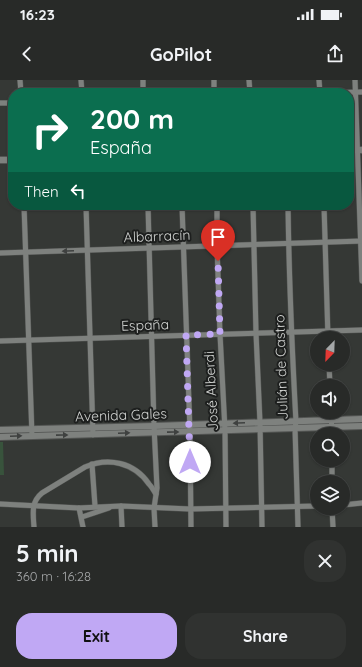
<!DOCTYPE html>
<html lang="en">
<head>
<meta charset="utf-8">
<style>
  body { margin:0; font-family:Quicksand,sans-serif; background:#303230; color:#f1f3f6; height:100vh; display:flex; flex-direction:column; font-size:15px; white-space:nowrap }
  * { box-sizing:border-box; margin:0 }
  p { font-size:13px; color:#a5a7a8 }
  .icon { flex:none; width:22px; height:22px; fill:none; stroke:currentColor; stroke-width:2; stroke-linecap:round; stroke-linejoin:round }
  .map { position:relative; height:447px; overflow:hidden }
  .drawer { display:flex; flex-direction:column; background:#282a28; flex:1 }
  .drawer>* { flex:none }
  .top-card { position:absolute; left:8px; top:8px; width:346px; height:122px; border-radius:16px; box-shadow:0 1px 3px #0004,0 0 0 1px #444645; background:#0b6e4f; color:#fff; overflow:hidden }
  .needle { width:26px; rotate:203deg }
  .controls { position:absolute; left:310px; top:251px; display:grid; gap:8px }
  .controls a { display:grid; place-items:center; width:40px; height:40px; border-radius:50%; background:#282a28; box-shadow:0 1px 3px #0004,0 0 0 1px #444645; font-size:20px }
  .pin { position:absolute; display:grid; place-items:center; width:34px; height:34px; color:#fff; margin:-41px -17px; border-radius:50% 50% 50% 0; rotate:-45deg; box-shadow:0 0 4px #0007 }
  .pin .icon { rotate:45deg }
  .me { position:absolute; width:44px; margin:-22px; rotate:0deg; stroke-linejoin:round; filter:drop-shadow(0 0 3px #0008) }
  .turn { display:flex; align-items:center; gap:14px; height:84px; padding:0 16px; font-size:18px }
  .turn .icon { width:52px; height:52px; stroke-width:2.5 }
  .turn b { display:block; font-size:28px; line-height:34px }
  .then { display:flex; align-items:center; height:38px; padding:0 16px; background:#0003; gap:8px; font-size:15px }
  .round { display:grid; place-items:center; flex:none; width:42px; height:42px; border-radius:16px; background:#303230 }
  .summary { display:flex; align-items:center; justify-content:space-between; height:68px; padding:0 16px }
  h1 { font-size:24px; font-weight:700; line-height:30px }
  .cta { display:flex; gap:8px; margin-top:auto; padding:8px 16px }
  .cta a { flex:1; height:46px; border-radius:16px; background:#c0a8f4; color:#111; font-size:16px; font-weight:700; line-height:46px; text-align:center }
  .cta a+a { background:#303230; color:#f1f3f6 }
  .status { display:flex; justify-content:space-between; align-items:center; height:28px; padding:0 20px; background:#282a28; direction:ltr }
  .status svg { height:11px; fill:currentColor }
  header { display:flex; justify-content:space-between; align-items:center; height:52px; padding:0 16px; background:#282a28; font-size:18px; font-weight:700 }
  .map>svg:first-child { display:block }
</style>
</head>
<body>
<div class="status"><b>16:23</b><svg viewBox="0 0 49 12"><path d="M0 12V9h3v3zM5 12V6h3v6zM10 12V3h3v9zM15 12V0h3v12zM26 1h20v11H26zM47 4h2v5h-2z"/></svg></div>
<header><svg class="icon" aria-label="back" viewBox="0 0 24 24"><path d="M15 5l-7 7 7 7"/></svg>GoPilot<svg class="icon" aria-label="share" viewBox="0 0 24 24"><path d="M12 15V3M7 8l5-5 5 5M5 13v7h14v-7"/></svg></header>
<div class="map">
<svg width="362" height="447" viewBox="0 0 362 447">
  <rect width="100%" height="100%" fill="#353835"/>
  <!-- green -->
  <path fill="#38533c" d="M0,362h3l1,33h-4z"/>
  <g fill="none" stroke-linecap="round" stroke-linejoin="round">
    <defs>
      <g id="minor">
        <path d="M20,0l1,13"/>
        <path d="M81,0l1,13"/>
        <path d="M143,0v13"/>
        <path d="M214,0v13"/>
        <path d="M249,0l1,13"/>
        <path d="M319,0l1,13"/>
        <path d="M355,0l7,201"/>
        <path d="M323,13l39,-1"/>
        <path d="M0,23h13"/>
        <path d="M24,125l8,231"/>
        <path d="M86,125l7,230"/>
        <path d="M148,125l6,221 3,62 -3,20 1,19"/>
        <path d="M182,125l8,226 1,96"/>
        <path d="M217,125v41l3,88 5,96 1,97"/>
        <path d="M253,125l3,128 4,90 2,104"/>
        <path d="M288,125c1,72 4,144 8,217l-1,6 3,99"/>
        <path d="M324,125l4,133"/>
        <path d="M0,173l362,-12"/>
        <path d="M0,261l362,-11"/>
        <path d="M329,284l1,22"/>
        <path d="M331,332l1,22"/>
        <path d="M332,380v22"/>
        <path d="M92,384l3,42"/>
        <path d="M0,424l79,4 42,-2 69,3 127,-3"/>
        <path d="M343,425l19,-2"/>
        <path d="M121,426l1,21"/>
        <path d="M79,428l4,19"/>
        <path d="M332,428l1,19"/>
        <path d="M82,437l27,-9"/>
        <path d="M34,447c-1,-14 -3,-25 8,-34l43,-26c23,-10 49,-5 64,17 3,3 5,7 7,10"/>
      </g>
      <g id="tertiary">
        <path d="M349,70h13"/>
        <path d="M0,80h13"/>
        <path d="M0,350l154,-4 208,-7"/>
        <path d="M0,357l362,-11"/>
      </g>
    </defs>
    <!-- minor casing -->
    <use href="#minor" stroke="#535553" stroke-width="6"/>
    <!-- tertiary casing -->
    <use href="#tertiary" stroke="#535553" stroke-width="8"/>
    <!-- minor -->
    <use href="#minor" stroke="#7e817e" stroke-width="5"/>
    <!-- tertiary -->
    <use href="#tertiary" stroke="#7e817e" stroke-width="6"/>
  </g>
  <!-- one-way arrows -->
  <defs><path id="oneway-solid" d="M-6-.8H1V-3.2L6.5 0L1 3.2V.8H-6Z"/></defs>
  <g fill="#3f4140">
    <use href="#oneway-solid" transform="translate(68 171) rotate(178)"/>
    <use href="#oneway-solid" transform="translate(239 343) rotate(178)"/>
    <use href="#oneway-solid" transform="translate(173 352) rotate(-1)"/>
    <use href="#oneway-solid" transform="translate(124 353) rotate(-2)"/>
    <use href="#oneway-solid" transform="translate(62 355) rotate(-1)"/>
    <use href="#oneway-solid" transform="translate(16 356) rotate(-2)"/>
  </g>
  <g fill="none" stroke-linecap="round" stroke-linejoin="round">
    <!-- route -->
    <path stroke="#c0a8f4" stroke-width="7" stroke-dasharray="0 12.6" d="M190,382l-4,-127 34,-1 -2,-73"/>
  </g>
  <g text-anchor="middle" dominant-baseline="central" stroke-width="4" stroke-linejoin="round" paint-order="stroke">
    <!-- street labels -->
    <g font-size="14" fill="#d1d3d1" stroke="#1d1f1e">
      <text transform="translate(157 156) rotate(-2)">Albarracín</text>
      <text transform="translate(145 245) rotate(-2)">España</text>
      <text transform="translate(281 287) rotate(-92)">Julián de Castro</text>
      <text transform="translate(211 311) rotate(-93)">José Alberdi</text>
      <text transform="translate(121 335) rotate(-2)">Avenida Gales</text>
    </g>
  </g>
</svg>
<div class="controls">
<a><svg class="needle" viewBox="-14 -14 28 28"><path d="M0-13l5 13h-10z" fill="#e53935"/><path d="M0 13l5-13h-10z" fill="#a5a7a8"/></svg></a>
<a><svg class="icon" aria-label="sound" viewBox="0 0 24 24"><path d="M4 9h4l5-4v14l-5-4H4zM17 9q2 3 0 6"/></svg></a>
<a><svg class="icon" aria-label="search" viewBox="0 0 24 24"><circle cx="10" cy="10" r="6"/><path d="M15 15l6 6"/></svg></a>
<a><svg class="icon" aria-label="layers" viewBox="0 0 24 24"><path d="M12 4l9 5-9 5-9-5zM3 14l9 5 9-5"/></svg></a>
</div>
<div class="pin" style="left:218px;top:181px;background:#d93025"><svg class="icon" aria-label="arrive" viewBox="0 0 24 24"><path d="M6 21V4h12l-3 4 3 4H6"/></svg></div>
<svg class="me" style="left:190px;top:382px" viewBox="-20 -20 40 40"><circle r="19" fill="#fff"/><path d="M0-13L10 11 0 6-10 11z" fill="#c0a8f4"/></svg>
<div class="top-card">
<div class="turn"><svg class="icon" aria-label="right" viewBox="0 0 24 24"><path d="M7 20v-9h11M14 6l5 5-5 5"/></svg><div><b>200 m</b>España</div></div>
<div class="then">Then<svg class="icon" aria-label="left" viewBox="0 0 24 24"><path d="M17 20v-9H6M10 6l-5 5 5 5"/></svg></div>
</div>
</div>
<section class="drawer">
<div class="summary"><div><h1>5 min</h1><p>360 m · 16:28</p></div><a class="round"><svg class="icon" aria-label="close" viewBox="0 0 24 24"><path d="M6 6l12 12M18 6L6 18"/></svg></a></div>
<div class="cta"><a>Exit</a><a>Share</a></div>
</section>
</body>
</html>
